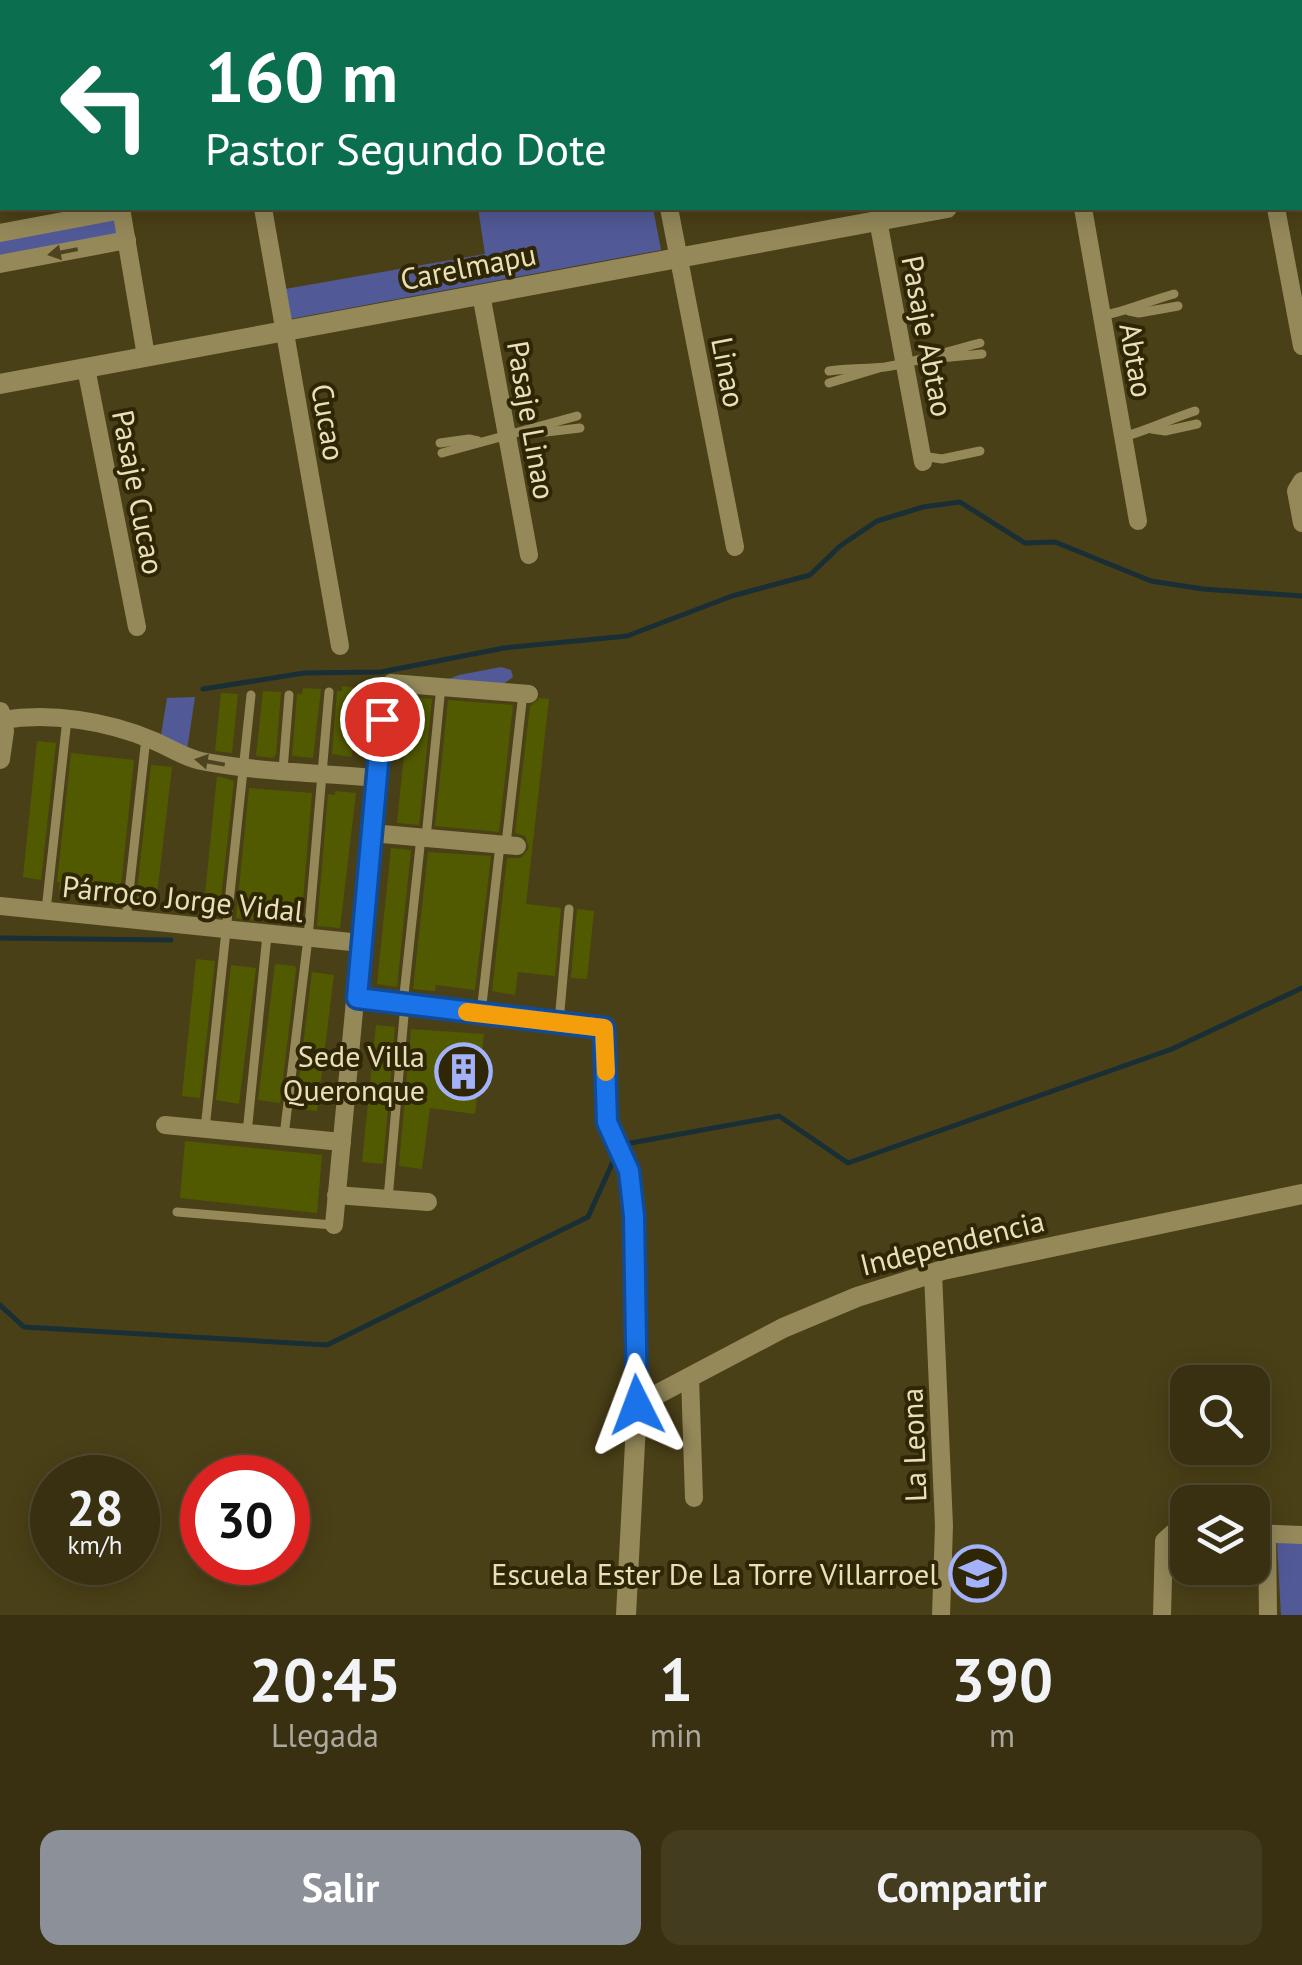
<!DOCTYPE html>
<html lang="es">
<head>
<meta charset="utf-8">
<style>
  body { margin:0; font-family:"PT Sans",sans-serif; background:#433c1f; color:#f1f3f6; height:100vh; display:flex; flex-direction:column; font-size:38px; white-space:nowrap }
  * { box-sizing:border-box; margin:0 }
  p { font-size:32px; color:#aba99f }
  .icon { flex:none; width:55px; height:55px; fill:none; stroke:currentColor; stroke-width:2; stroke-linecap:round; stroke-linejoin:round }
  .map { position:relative; height:1615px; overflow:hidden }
  .side { display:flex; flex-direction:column; background:#383011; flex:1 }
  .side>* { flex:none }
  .banner { position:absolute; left:0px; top:0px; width:1302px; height:210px; box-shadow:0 5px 25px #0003,0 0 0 2px #524b31; background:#0b6e4f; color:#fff; overflow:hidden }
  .fabs { position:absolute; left:1170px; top:1365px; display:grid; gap:20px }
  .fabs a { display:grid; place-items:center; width:100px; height:100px; border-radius:20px; background:#383011; box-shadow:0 5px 25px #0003,0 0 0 2px #524b31; font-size:50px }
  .speed { position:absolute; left:30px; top:1455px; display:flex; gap:20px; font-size:50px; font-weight:700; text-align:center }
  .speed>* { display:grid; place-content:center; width:130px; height:130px; border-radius:50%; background:#383011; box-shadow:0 5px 25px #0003,0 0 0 2px #524b31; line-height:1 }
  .speed small { font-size:25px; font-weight:400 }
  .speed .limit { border:15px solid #d22; background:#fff; color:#111 }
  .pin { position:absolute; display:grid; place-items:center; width:85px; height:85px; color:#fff; margin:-42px; border:5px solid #fff; border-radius:50%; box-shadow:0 2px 10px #0007 }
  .me { position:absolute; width:110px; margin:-55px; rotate:357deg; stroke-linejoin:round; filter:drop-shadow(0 0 8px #0008) }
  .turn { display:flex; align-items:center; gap:35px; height:210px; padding:0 40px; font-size:45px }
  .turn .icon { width:130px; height:130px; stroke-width:2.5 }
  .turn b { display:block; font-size:70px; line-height:85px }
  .eta { display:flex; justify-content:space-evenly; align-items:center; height:170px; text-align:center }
  .eta b { font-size:60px; font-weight:700; line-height:70px }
  .button { display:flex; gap:20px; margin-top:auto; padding:20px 40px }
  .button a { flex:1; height:115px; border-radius:20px; background:#8c9099; color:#fff; font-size:40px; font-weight:700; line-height:115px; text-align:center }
  .button a+a { background:#433c1f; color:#f1f3f6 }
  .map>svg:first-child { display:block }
</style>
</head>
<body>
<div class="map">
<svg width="1302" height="1615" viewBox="0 0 1302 1615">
  <rect width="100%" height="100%" fill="#4a4017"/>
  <!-- green -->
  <g fill="#515a97">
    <path d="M672,0h630v82l-2,-80z"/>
    <path d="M478,208h175l8,42 -371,69 -5,-30 200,-35z"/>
    <path d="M115,217l3,20 -118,22v-22z"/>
    <path d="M501,667l10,3 2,7 -11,8 -64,-2 21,-8z"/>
    <path d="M195,697l-8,53 -26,-15 6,-37z"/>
    <path d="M1302,1541v74h-21l-4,-72z"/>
  </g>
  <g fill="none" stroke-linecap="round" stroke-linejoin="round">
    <!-- stream -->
    <g stroke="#192f35" stroke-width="5">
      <path d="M203,689l101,-16 77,-1 123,-24 123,-12 105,-40 78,-21 30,-29 37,-25 46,-14 37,-5 65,41 30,-1 96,39 52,8 99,7"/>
      <path d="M0,938l171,2"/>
      <path d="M620,1145l159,-29 69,47 324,-114 130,-61"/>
      <path d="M0,1305l24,22 303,18 261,-128 28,-62"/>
    </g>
  </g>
  <!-- building -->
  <g fill="#525a01">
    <path d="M342,686l17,2 -7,69 -20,-3 5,-63h5z"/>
    <path d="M303,688l18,1 -8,69 -21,-2 5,-62h5z"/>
    <path d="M263,691l18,1 -5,62 -3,4 -17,-2z"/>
    <path d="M221,693l17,1 -6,59 -17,-2z"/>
    <path d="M410,697l22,2 -13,126 -22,-2z"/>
    <path d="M540,698l9,1 -23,205 35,4 -6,68 -37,-4 -3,23 -23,-4 15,-133h14l8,-10 -4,-12 -10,-3 15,-127z"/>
    <path d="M448,700l65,5 -14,127 -64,-6z"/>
    <path d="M37,741l19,2 -15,137 -18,-3z"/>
    <path d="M71,753l63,7 -14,137 -61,-7 1,-8h-3z"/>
    <path d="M151,765l21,2 -16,136 -20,-4z"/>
    <path d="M217,776l17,5 -15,135 -16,-2z"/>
    <path d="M249,788l63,5 -11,131 -65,-6z"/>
    <path d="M335,791l21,2 -16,135 -23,-2 11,-132 7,1z"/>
    <path d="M391,848l20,2 -14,137 -20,-3z"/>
    <path d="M428,852l63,4 -16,134 -39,-5 -1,6 -22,-2z"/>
    <path d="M577,909l17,2 -7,68 -16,-1z"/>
    <path d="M196,959l19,2 -15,137 -18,-2z"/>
    <path d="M275,964l20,2 1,4 -16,133 -22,-3z"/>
    <path d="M231,965l25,3 -17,136 -23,-4z"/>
    <path d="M312,972l22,3 -17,136 -19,-2 -2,-5z"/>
    <path d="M376,1025l19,2 -12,137 -21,-2z"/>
    <path d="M411,1029l73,5 -9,80 -45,-6 -8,61 -23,-3z"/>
    <path d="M185,1141l137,14 -5,58 -137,-15z"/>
  </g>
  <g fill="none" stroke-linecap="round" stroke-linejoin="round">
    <!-- service -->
    <g stroke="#95895a" stroke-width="9">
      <path d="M1288,0v2"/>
      <path d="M1300,56l2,9"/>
      <path d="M1129,311l10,2 39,-7"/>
      <path d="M1102,316c25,-5 47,-15 72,-22"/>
      <path d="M930,359l52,-5"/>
      <path d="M829,371c18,-3 38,-2 56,-4 33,-5 63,-16 95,-24"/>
      <path d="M829,383l50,-15"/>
      <path d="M536,429l10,3 34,-4"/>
      <path d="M1152,429l13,2 32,-7"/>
      <path d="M1123,437c26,-7 47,-18 72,-26"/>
      <path d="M440,443l29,-4 9,2"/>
      <path d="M442,453l135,-37"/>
      <path d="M922,456l20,3 38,-8"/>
      <path d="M283,770l6,-75"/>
      <path d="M426,838l15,-152"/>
      <path d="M506,844l17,-151"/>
      <path d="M46,910l21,-191"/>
      <path d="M126,919l20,-181"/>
      <path d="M403,1004l18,-167"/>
      <path d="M481,1013l19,-168"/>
      <path d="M559,1022l10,-113"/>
      <path d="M205,1129l46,-434"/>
      <path d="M247,1133l20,-198"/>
      <path d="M284,1136l24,-198 21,-246"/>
      <path d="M388,1199l17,-195"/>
      <path d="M177,1212l156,13"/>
    </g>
    <!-- minor -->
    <g stroke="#95895a" stroke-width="18">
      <path d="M52,0v2"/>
      <path d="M291,0l1,2"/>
      <path d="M532,0l1,2"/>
      <path d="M0,116l2,-1"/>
      <path d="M121,208l25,148"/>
      <path d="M263,208l77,438"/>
      <path d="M669,208l66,339"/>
      <path d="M1083,208l55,313"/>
      <path d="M1276,208l26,138"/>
      <path d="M878,220l45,242"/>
      <path d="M0,233l122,-23"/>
      <path d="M0,264l127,-24"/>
      <path d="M481,294l48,261"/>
      <path d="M86,368l51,259"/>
      <path d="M1302,481l-6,10 6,32"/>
      <path d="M2,720c49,-8 105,1 150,20 17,7 31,17 49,21 57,11 117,12 176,17"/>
      <path d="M371,833l146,13"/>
      <path d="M0,906l361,37"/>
      <path d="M357,999l247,29 3,93 22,50 5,44 3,190"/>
      <path d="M165,1125l177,17"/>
      <path d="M336,1195l92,7"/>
      <path d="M334,1225l50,-535 7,-7 138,11"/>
      <path d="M933,1273l11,253 -3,89"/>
      <path d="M690,1377l4,121"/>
      <path d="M1252,1533l50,2"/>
      <path d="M1267,1533l1,82"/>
      <path d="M1162,1615l2,-74 10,-9 14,-1"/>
    </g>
    <!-- tertiary -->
    <g stroke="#95895a" stroke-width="20">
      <path d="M1300,142h2"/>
      <path d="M0,384l947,-176"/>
      <path d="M0,712l4,19 -4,28"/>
      <path d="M626,1615l11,-210 146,-77 74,-31 86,-27 359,-76"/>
    </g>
  </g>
  <!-- one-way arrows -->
  <defs><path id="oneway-solid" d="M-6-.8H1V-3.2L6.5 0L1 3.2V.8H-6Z" transform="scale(2.5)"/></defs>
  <g fill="#4d441f">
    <use href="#oneway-solid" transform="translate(63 252) rotate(169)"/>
    <use href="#oneway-solid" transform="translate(210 762) rotate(-170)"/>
  </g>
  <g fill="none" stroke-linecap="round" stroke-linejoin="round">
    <defs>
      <path id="route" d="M382,719l-25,279 247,30 3,94 22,49 5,45 3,189"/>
    </defs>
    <!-- route casing -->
    <use href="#route" stroke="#114b97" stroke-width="25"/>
    <!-- route -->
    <use href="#route" stroke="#1a73e8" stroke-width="18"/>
    <!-- slow -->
    <path stroke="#f59e0b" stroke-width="18" d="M467,1012l137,16 2,44"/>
  </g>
  <!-- icons -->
  <defs>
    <symbol id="building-ring" viewBox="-11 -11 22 22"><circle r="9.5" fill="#2e2605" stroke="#a4b2fc" stroke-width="1.5"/><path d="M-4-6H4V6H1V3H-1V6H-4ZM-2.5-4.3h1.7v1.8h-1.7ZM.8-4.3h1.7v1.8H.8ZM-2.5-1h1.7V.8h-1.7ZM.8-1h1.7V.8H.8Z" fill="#a4b2fc"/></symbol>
    <symbol id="school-ring" viewBox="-11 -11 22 22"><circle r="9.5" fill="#2e2605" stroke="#a4b2fc" stroke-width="1.5"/><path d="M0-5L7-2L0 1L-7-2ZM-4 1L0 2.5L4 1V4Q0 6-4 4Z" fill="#a4b2fc"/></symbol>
  </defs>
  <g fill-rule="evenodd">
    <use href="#building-ring" x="432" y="1040" width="63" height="63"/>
    <use href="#school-ring" x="946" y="1542" width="63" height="63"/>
  </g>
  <g text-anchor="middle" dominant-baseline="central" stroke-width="8" stroke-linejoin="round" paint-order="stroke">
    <!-- street labels -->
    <g font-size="30" fill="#e9e0ba" stroke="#2e2605">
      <text transform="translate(468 266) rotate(-11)">Carelmapu</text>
      <text transform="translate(928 336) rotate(79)">Pasaje Abtao</text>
      <text transform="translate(1137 360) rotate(80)">Abtao</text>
      <text transform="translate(729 372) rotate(79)">Linao</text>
      <text transform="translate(532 420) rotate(80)">Pasaje Linao</text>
      <text transform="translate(329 422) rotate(80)">Cucao</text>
      <text transform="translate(139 492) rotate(79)">Pasaje Cucao</text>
      <text transform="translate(183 898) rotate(6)">Párroco Jorge Vidal</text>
      <text transform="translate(952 1242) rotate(-14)">Independencia</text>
      <text transform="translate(913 1445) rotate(-92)">La Leona</text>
    </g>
    <!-- poi labels -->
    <g font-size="30" fill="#e9e0ba" stroke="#2e2605" text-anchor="end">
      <text x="425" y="1055">Sede Villa<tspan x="425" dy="34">Queronque</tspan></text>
      <text x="938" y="1573">Escuela Ester De La Torre Villarroel</text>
    </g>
  </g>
</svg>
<div class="fabs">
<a><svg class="icon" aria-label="search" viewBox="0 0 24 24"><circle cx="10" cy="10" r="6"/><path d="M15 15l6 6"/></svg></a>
<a><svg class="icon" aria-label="layers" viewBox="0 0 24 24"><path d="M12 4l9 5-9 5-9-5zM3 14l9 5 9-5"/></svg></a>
</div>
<div class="speed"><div>28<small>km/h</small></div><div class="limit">30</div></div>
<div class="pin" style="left:382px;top:719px;background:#d93025"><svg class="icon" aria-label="arrive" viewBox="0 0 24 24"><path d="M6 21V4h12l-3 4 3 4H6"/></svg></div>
<svg class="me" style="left:637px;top:1405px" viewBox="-20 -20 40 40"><path d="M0-17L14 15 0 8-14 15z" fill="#1a73e8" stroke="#fff" stroke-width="4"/></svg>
<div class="banner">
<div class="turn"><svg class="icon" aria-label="left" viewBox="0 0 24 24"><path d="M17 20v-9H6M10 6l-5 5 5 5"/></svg><div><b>160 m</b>Pastor Segundo Dote</div></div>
</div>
</div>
<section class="side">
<div class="eta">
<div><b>20:45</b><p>Llegada</p></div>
<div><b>1</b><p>min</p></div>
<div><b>390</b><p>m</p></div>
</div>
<div class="button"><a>Salir</a><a>Compartir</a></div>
</section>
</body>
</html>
